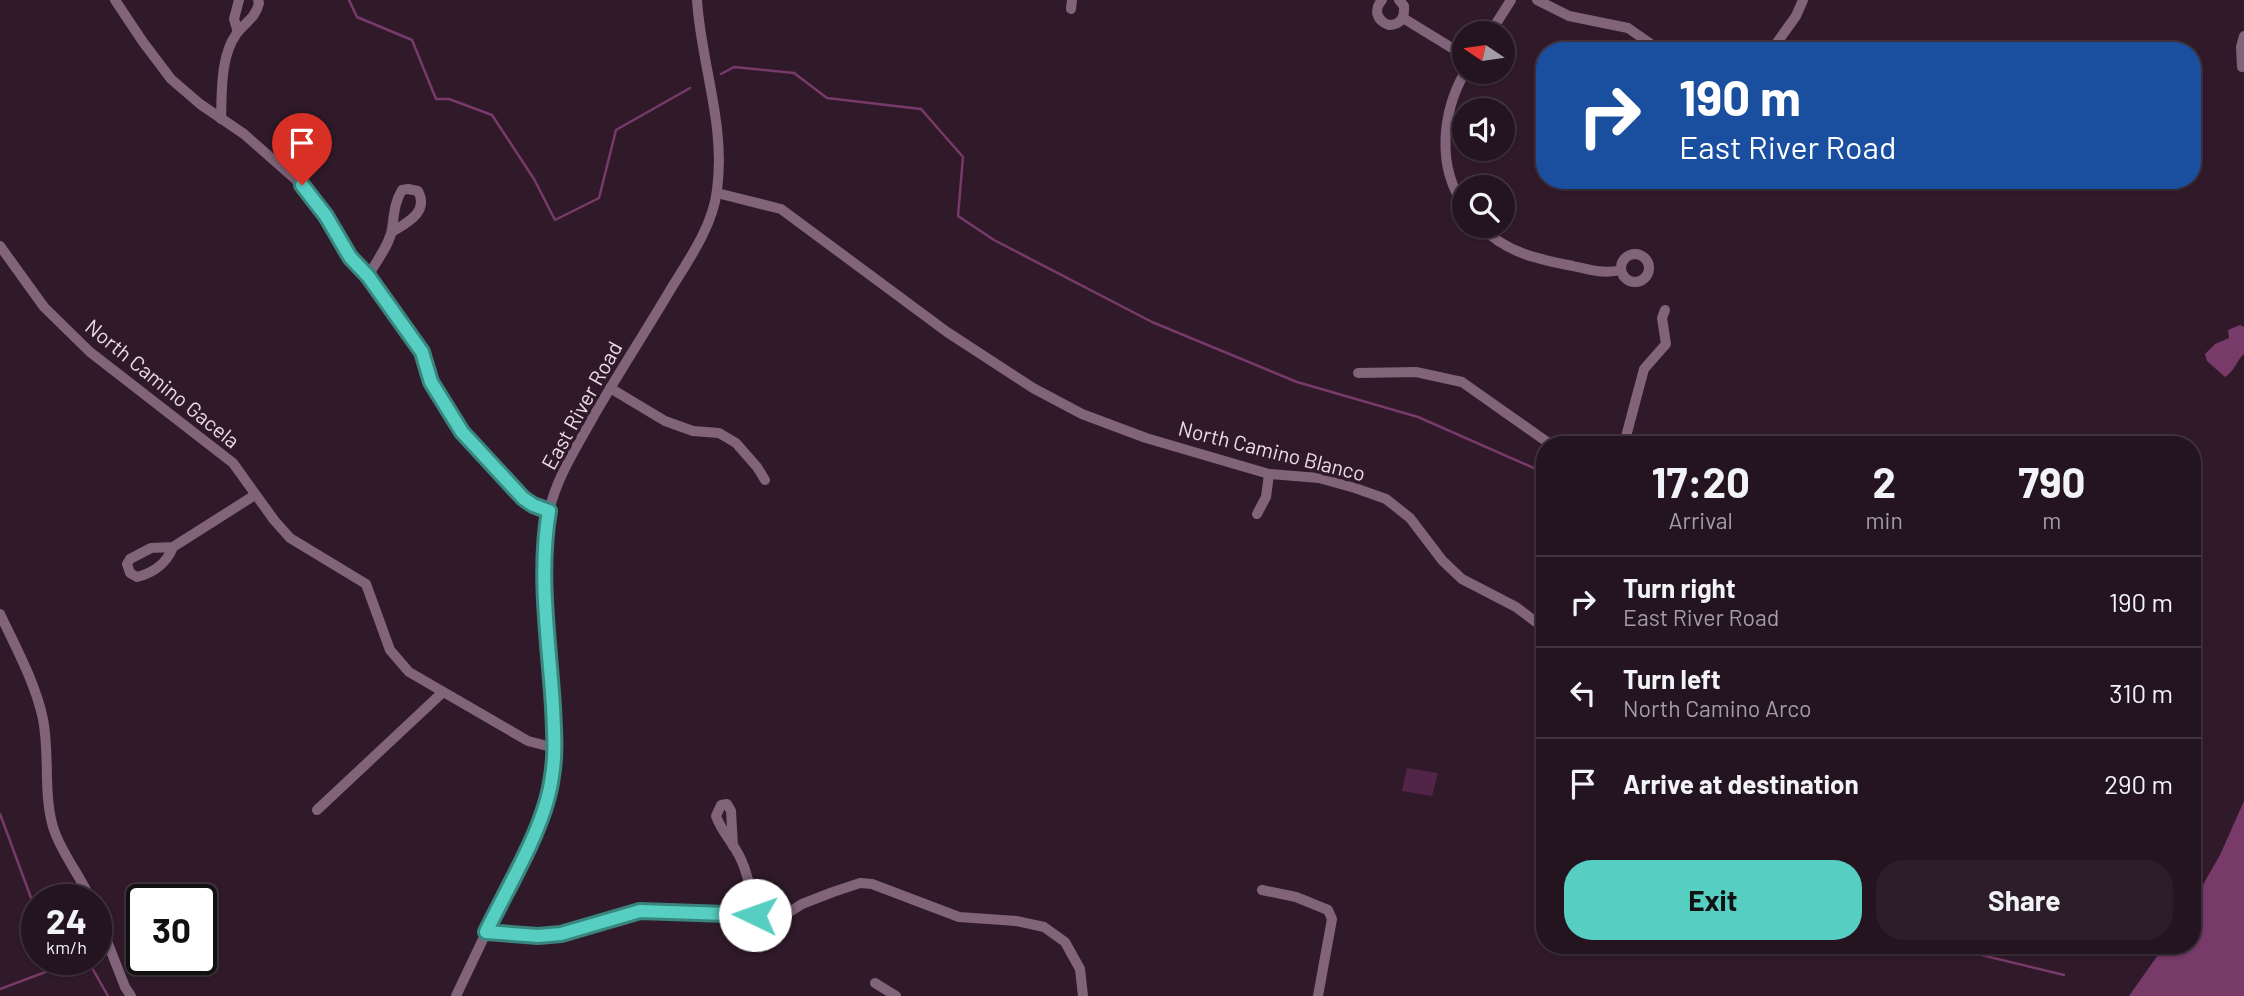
<!DOCTYPE html>
<html lang="en">
<head>
<meta charset="utf-8">
<style>
  body { margin:0; font-family:Barlow,sans-serif; background:#2c1d29; color:#f1f3f6; height:100vh; display:flex; flex-direction:column; font-size:26px; white-space:nowrap }
  * { box-sizing:border-box; margin:0 }
  p { font-size:23px; color:#a39ea5 }
  .icon { flex:none; width:38px; height:38px; fill:none; stroke:currentColor; stroke-width:2; stroke-linecap:round; stroke-linejoin:round }
  .map { position:relative; flex:1; overflow:hidden }
  .panel { position:absolute; left:1536px; top:436px; width:665px; height:518px; display:flex; flex-direction:column; background:#241420; border-radius:28px; box-shadow:0 2px 5px #0004,0 0 0 2px #41333e }
  .panel>* { flex:none }
  .banner { position:absolute; left:1536px; top:42px; width:665px; height:147px; border-radius:28px; box-shadow:0 2px 5px #0004,0 0 0 2px #41333e; background:#1a4fa0; color:#fff; overflow:hidden }
  .needle { width:46px; rotate:283deg }
  .tools { position:absolute; left:1452px; top:21px; display:grid; gap:14px }
  .tools a { display:grid; place-items:center; width:63px; height:63px; border-radius:50%; background:#241420; box-shadow:0 2px 5px #0004,0 0 0 2px #41333e; font-size:35px }
  .speed { position:absolute; left:21px; top:884px; display:flex; gap:14px; font-size:35px; font-weight:700; text-align:center }
  .speed>* { display:grid; place-content:center; width:91px; height:91px; border-radius:50%; background:#241420; box-shadow:0 2px 5px #0004,0 0 0 2px #41333e; line-height:1 }
  .speed small { font-size:18px; font-weight:400 }
  .speed .limit { border:4px solid #111; border-radius:10px; background:#fff; color:#111 }
  .pin { position:absolute; display:grid; place-items:center; width:60px; height:60px; color:#fff; margin:-72px -30px; border-radius:50% 50% 50% 0; rotate:-45deg; box-shadow:0 0 7px #0007 }
  .pin .icon { rotate:45deg }
  .me { position:absolute; width:77px; margin:-38px; rotate:273deg; stroke-linejoin:round; filter:drop-shadow(0 0 5px #0008) }
  .turn { display:flex; align-items:center; gap:24px; height:147px; padding:0 28px; font-size:32px }
  .turn .icon { width:91px; height:91px; stroke-width:2.5 }
  .turn b { display:block; font-size:49px; line-height:60px }
  .eta { display:flex; justify-content:space-evenly; align-items:center; height:119px; text-align:center }
  .eta b { font-size:42px; font-weight:700; line-height:49px }
  .primary-button { display:flex; gap:14px; margin-top:auto; padding:14px 28px }
  .primary-button a { flex:1; height:80px; border-radius:28px; background:#57cec2; color:#111; font-size:28px; font-weight:700; line-height:80px; text-align:center }
  .primary-button a+a { background:#2c1d29; color:#f1f3f6 }
  ul { padding:0; list-style:none }
  li { display:flex; align-items:center; gap:21px; height:91px; padding:0 28px; border-top:2px solid #41333e }
  li div { flex:1 }
  li b { display:block; font-size:26px }
  li em { font-style:normal }
  .map>svg:first-child { display:block }
</style>
</head>
<body>
<div class="map">
<svg width="2244" height="996" viewBox="0 0 2244 996">
  <rect width="100%" height="100%" fill="#301a2a"/>
  <!-- green -->
  <path fill="#522448" d="M1407,768l31,5 -6,23 -30,-5z"/>
  <!-- forest -->
  <g fill="#773a69">
    <path d="M2240,325l4,2v27c-8,7 -9,17 -19,23l-18,-16 -2,-7 10,-10 14,-6 -1,-8z"/>
    <path d="M2244,801v195h-115l36,-51h28v-43l27,-47z"/>
  </g>
  <g fill="none" stroke-linecap="round" stroke-linejoin="round">
    <!-- stream -->
    <g stroke="#773a69" stroke-width="2.5">
      <path d="M349,0l8,17 55,23 24,59h13l43,16 42,64 21,41 44,-22 17,-68 74,-42"/>
      <path d="M721,74l13,-7 60,6 33,25 94,11 42,48 -5,59 36,24 158,82 145,60 121,35 127,56"/>
      <path d="M0,814l37,100"/>
      <path d="M1940,945l124,30"/>
      <path d="M87,959l21,37"/>
      <path d="M0,989l80,-30"/>
    </g>
    <!-- minor -->
    <g stroke="#816479" stroke-width="10">
      <path d="M115,0l28,42 28,37 29,25 44,30 58,51 24,31 24,42 18,18 54,76 9,30 31,50 61,66 10,7 16,6"/>
      <path d="M1382,0c-9,10 -5,21 7,25 11,0 16,-7 15,-19l-5,-6"/>
      <path d="M1537,0l32,16 59,12 33,23"/>
      <path d="M1071,9l1,-9"/>
      <path d="M1403,18l62,38"/>
      <path d="M238,32l-4,-13 5,-19"/>
      <path d="M1490,33l21,-33"/>
      <path d="M1771,51l25,-35 7,-16"/>
      <path d="M2242,67l-1,-20 3,-11"/>
      <path d="M221,119c1,-27 -1,-63 16,-86 9,-11 19,-16 22,-30l-1,-3"/>
      <path d="M717,193l64,16 166,123 86,56 49,26 64,24 123,36 50,4 36,10 31,11 24,19 32,42 20,19 54,28 29,22"/>
      <path d="M1465,207c-29,-40 -23,-95 0,-135"/>
      <path d="M1480,226c27,27 57,33 93,40 17,4 31,8 48,4"/>
      <path d="M0,246l44,61 46,45 143,111 41,57 16,18 76,46 24,66 19,22 119,69 27,7"/>
      <circle cx="1635" cy="268" r="14"/>
      <path d="M368,276c8,-14 22,-32 24,-47 2,-13 2,-26 10,-39l6,-1 10,2c11,21 -10,31 -26,41"/>
      <path d="M1358,373l58,-1 46,10 88,62"/>
      <path d="M610,388l55,33 28,10 26,2 17,10 21,24 8,13"/>
      <path d="M1624,444l20,-75 22,-25 -4,-26 3,-8"/>
      <path d="M1257,514l9,-17 3,-23"/>
      <path d="M173,547c-6,16 -20,26 -36,30l-7,-4 -3,-9 3,-5 21,-11 22,-1 82,-52"/>
      <path d="M0,614c16,34 35,68 43,105 7,36 0,73 10,108 8,26 27,48 38,73"/>
      <path d="M317,810l126,-118"/>
      <path d="M733,846l-2,-35 -4,-7 -6,1 -5,11c5,14 13,22 20,34 12,19 15,44 19,65"/>
      <path d="M1262,890l34,7 32,13 4,9 -14,77"/>
      <path d="M96,913l29,74 6,9"/>
      <path d="M486,932l52,4 23,-2 79,-23 115,4 33,-2 14,-9 31,-12 27,-9 12,1 87,33 57,4 28,6 21,15 15,27 3,27"/>
      <path d="M875,983l21,13"/>
      <path d="M456,996c16,-34 32,-68 48,-101 23,-46 49,-93 51,-145 3,-79 -23,-160 -6,-239 8,-34 27,-63 43,-92 26,-45 54,-88 80,-132 18,-29 41,-62 45,-97 9,-65 -16,-126 -20,-190"/>
    </g>
  </g>
  <g fill="none" stroke-linecap="round" stroke-linejoin="round">
    <defs>
      <path id="route" d="M302,185l24,31 24,41 18,19 54,76 9,30 31,50 61,66 10,7 16,6c-11,65 0,130 4,196 1,23 3,46 -1,69 -6,50 -44,110 -66,156l52,4 23,-2 79,-23 115,4"/>
    </defs>
    <!-- route casing -->
    <use href="#route" stroke="#39867e" stroke-width="18"/>
    <!-- route -->
    <use href="#route" stroke="#57cec2" stroke-width="12"/>
  </g>
  <g text-anchor="middle" dominant-baseline="central" stroke-width="7" stroke-linejoin="round" paint-order="stroke">
    <!-- street labels -->
    <g font-size="21" fill="#eadbe6" stroke="#301a2a">
      <text transform="translate(163 383) rotate(39)">North Camino Gacela</text>
      <text transform="translate(581 405) rotate(-61)">East River Road</text>
      <text transform="translate(1272 450) rotate(14)">North Camino Blanco</text>
    </g>
  </g>
</svg>
<div class="tools">
<a><svg class="needle" viewBox="-14 -14 28 28"><path d="M0-13l5 13h-10z" fill="#e53935"/><path d="M0 13l5-13h-10z" fill="#a39ea5"/></svg></a>
<a><svg class="icon" aria-label="sound" viewBox="0 0 24 24"><path d="M4 9h4l5-4v14l-5-4H4zM17 9q2 3 0 6"/></svg></a>
<a><svg class="icon" aria-label="search" viewBox="0 0 24 24"><circle cx="10" cy="10" r="6"/><path d="M15 15l6 6"/></svg></a>
</div>
<div class="speed"><div>24<small>km/h</small></div><div class="limit">30</div></div>
<div class="pin" style="left:302px;top:185px;background:#d93025"><svg class="icon" aria-label="arrive" viewBox="0 0 24 24"><path d="M6 21V4h12l-3 4 3 4H6"/></svg></div>
<svg class="me" style="left:755px;top:915px" viewBox="-20 -20 40 40"><circle r="19" fill="#fff"/><path d="M0-13L10 11 0 6-10 11z" fill="#57cec2"/></svg>
<div class="banner">
<div class="turn"><svg class="icon" aria-label="right" viewBox="0 0 24 24"><path d="M7 20v-9h11M14 6l5 5-5 5"/></svg><div><b>190 m</b>East River Road</div></div>
</div>
<section class="panel">
<div class="eta">
<div><b>17:20</b><p>Arrival</p></div>
<div><b>2</b><p>min</p></div>
<div><b>790</b><p>m</p></div>
</div>
<ul>
<li><svg class="icon" aria-label="right" viewBox="0 0 24 24"><path d="M7 20v-9h11M14 6l5 5-5 5"/></svg><div><b>Turn right</b><p>East River Road</p></div><em>190 m</em></li>
<li><svg class="icon" aria-label="left" viewBox="0 0 24 24"><path d="M17 20v-9H6M10 6l-5 5 5 5"/></svg><div><b>Turn left</b><p>North Camino Arco</p></div><em>310 m</em></li>
<li><svg class="icon" aria-label="arrive" viewBox="0 0 24 24"><path d="M6 21V4h12l-3 4 3 4H6"/></svg><div><b>Arrive at destination</b></div><em>290 m</em></li>
</ul>
<div class="primary-button"><a>Exit</a><a>Share</a></div>
</section>
</div>
</body>
</html>
